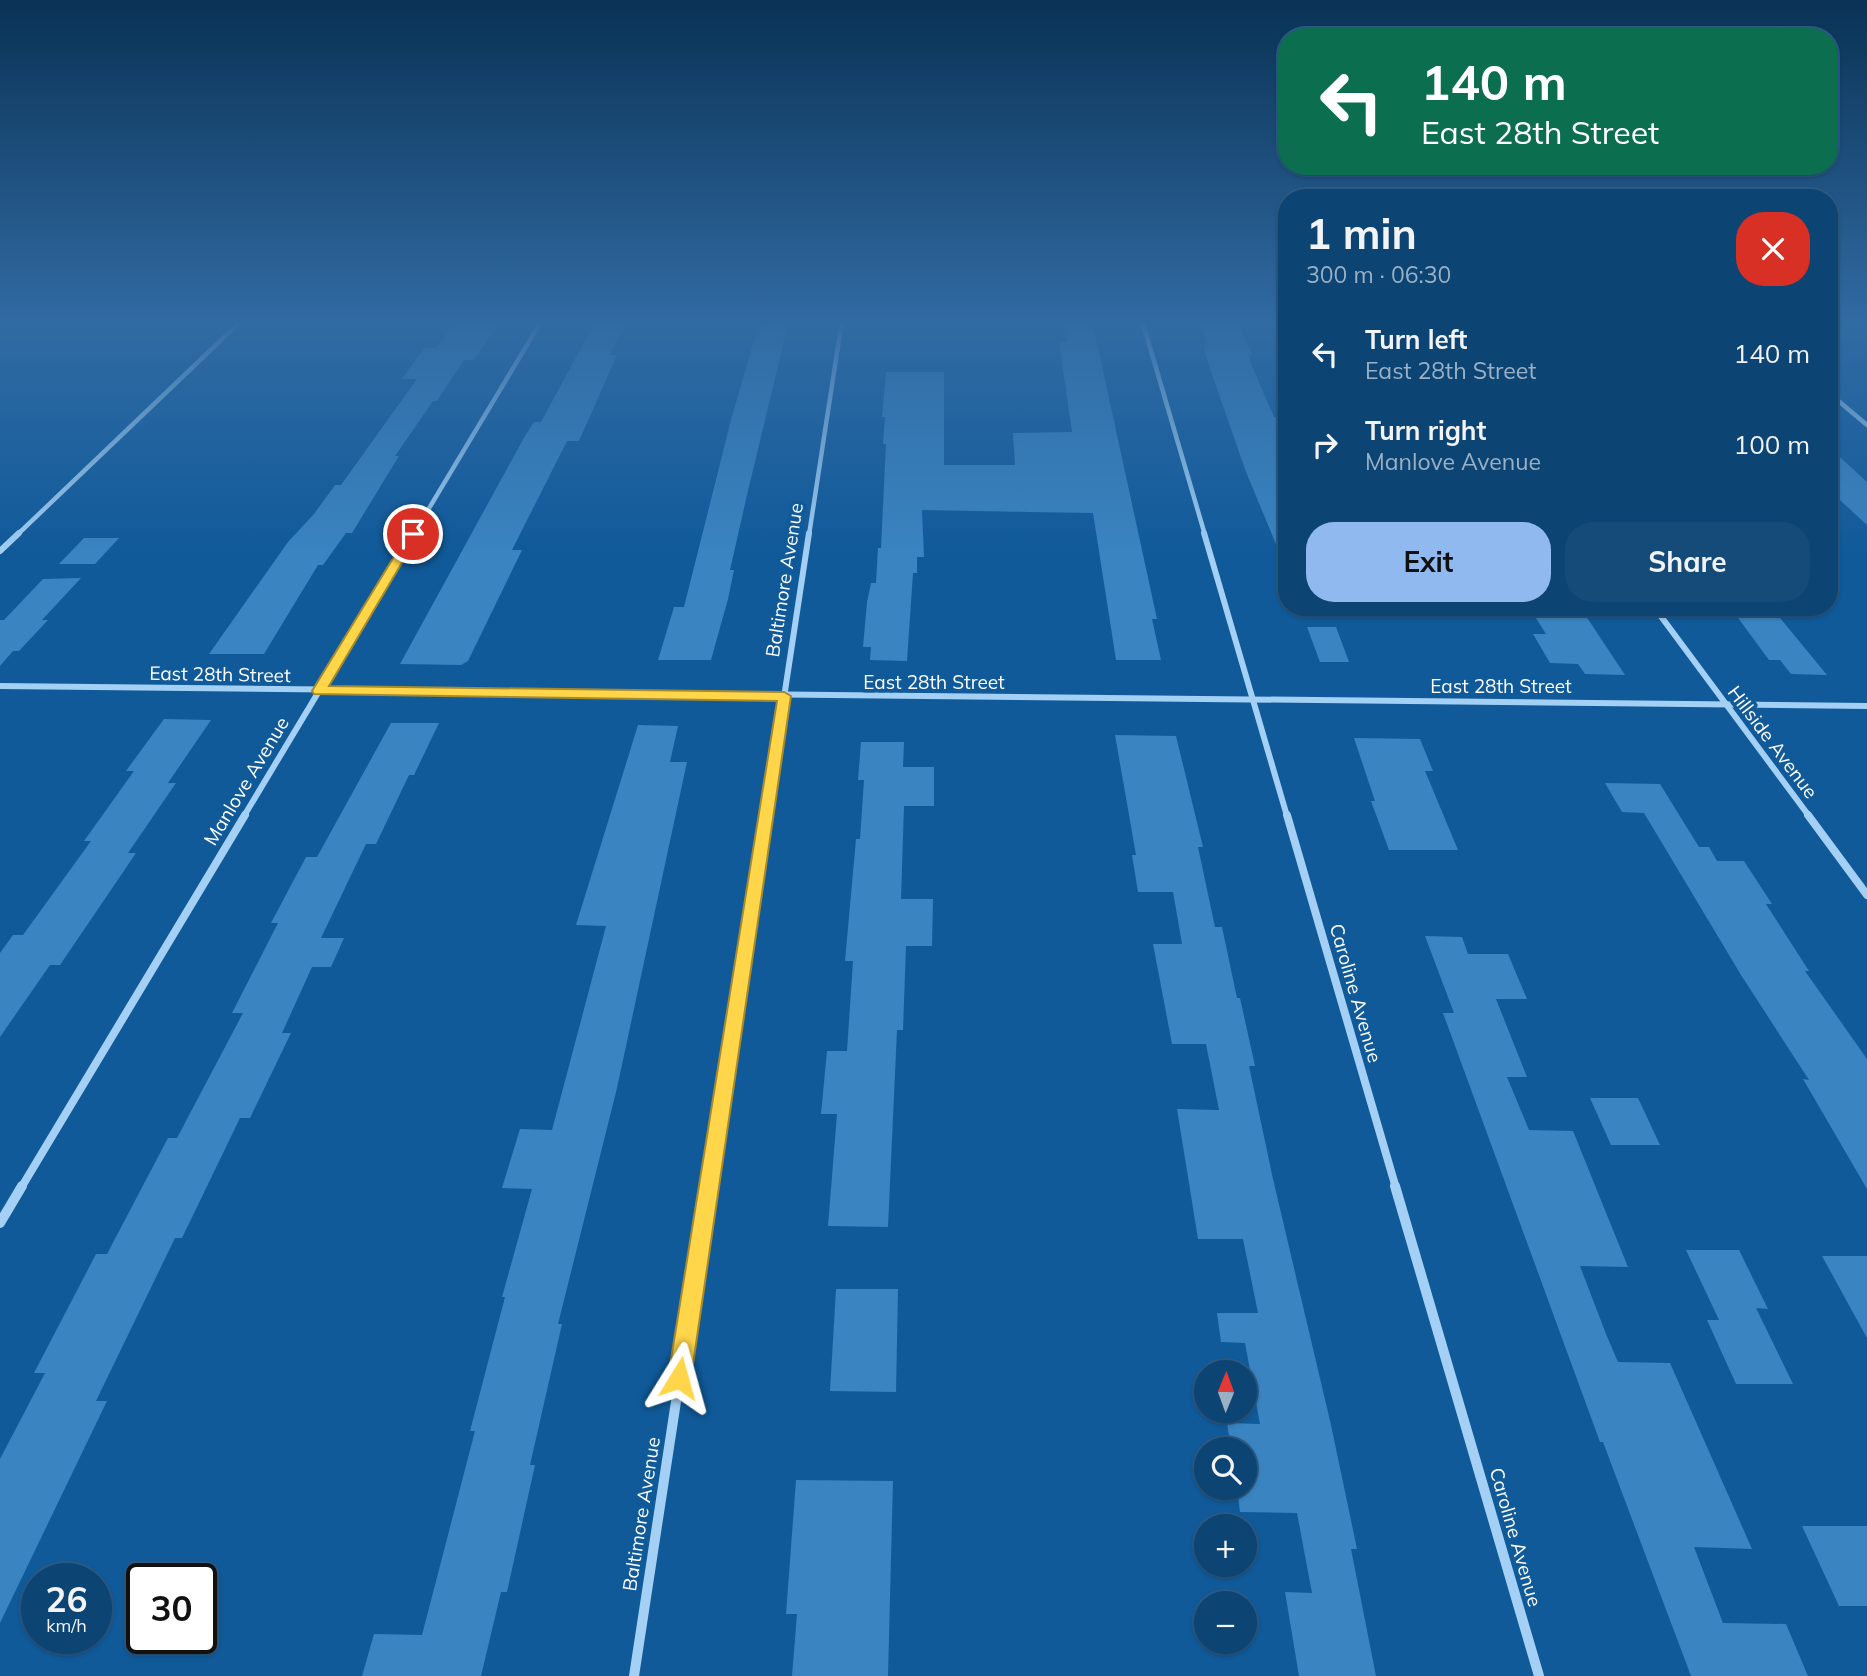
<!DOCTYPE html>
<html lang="en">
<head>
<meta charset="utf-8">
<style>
  body { margin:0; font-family:Mulish,sans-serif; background:#154b79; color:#f1f3f6; height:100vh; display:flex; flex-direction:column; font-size:26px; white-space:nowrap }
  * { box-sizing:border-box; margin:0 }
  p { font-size:23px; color:#9ab0c5 }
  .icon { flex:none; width:38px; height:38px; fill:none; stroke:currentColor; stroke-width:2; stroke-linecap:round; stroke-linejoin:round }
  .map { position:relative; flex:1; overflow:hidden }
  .side { position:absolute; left:1278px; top:189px; width:560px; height:427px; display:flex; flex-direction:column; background:#0c4474; border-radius:28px; box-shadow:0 2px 5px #0004,0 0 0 2px #2c5c86 }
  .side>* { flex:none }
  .guide { position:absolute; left:1278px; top:28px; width:560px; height:147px; border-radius:28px; box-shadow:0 2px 5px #0004,0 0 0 2px #2c5c86; background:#0b6e4f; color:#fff; overflow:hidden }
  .needle { width:46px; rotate:1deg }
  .fabs { position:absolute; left:1194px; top:1360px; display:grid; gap:14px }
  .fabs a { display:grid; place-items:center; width:63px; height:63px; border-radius:50%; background:#0c4474; box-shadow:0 2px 5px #0004,0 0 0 2px #2c5c86; font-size:35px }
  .speed { position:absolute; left:21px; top:1563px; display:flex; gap:14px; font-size:35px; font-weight:700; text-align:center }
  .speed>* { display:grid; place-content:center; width:91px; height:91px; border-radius:50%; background:#0c4474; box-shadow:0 2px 5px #0004,0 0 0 2px #2c5c86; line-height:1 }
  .speed small { font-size:18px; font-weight:400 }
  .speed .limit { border:4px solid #111; border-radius:10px; background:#fff; color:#111 }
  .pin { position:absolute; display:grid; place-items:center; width:60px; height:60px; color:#fff; margin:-30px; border:4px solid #fff; border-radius:50%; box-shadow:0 2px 7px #0007 }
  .me { position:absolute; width:77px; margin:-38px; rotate:8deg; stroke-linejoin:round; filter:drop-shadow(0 0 5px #0008) }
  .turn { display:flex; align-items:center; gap:24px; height:147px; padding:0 28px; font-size:32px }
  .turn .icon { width:91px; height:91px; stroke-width:2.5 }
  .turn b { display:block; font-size:49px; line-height:60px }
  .round { display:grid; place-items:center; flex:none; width:74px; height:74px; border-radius:28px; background:#154b79 }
  .overview { display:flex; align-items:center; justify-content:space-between; height:119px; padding:0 28px }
  h1 { font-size:42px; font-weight:700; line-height:52px }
  .action { display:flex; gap:14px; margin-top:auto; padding:14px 28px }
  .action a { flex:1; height:80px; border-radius:28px; background:#90b9f0; color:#111; font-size:28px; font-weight:700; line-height:80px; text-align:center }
  .action a+a { background:#154b79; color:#f1f3f6 }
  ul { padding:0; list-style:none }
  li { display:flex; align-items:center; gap:21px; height:91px; padding:0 28px }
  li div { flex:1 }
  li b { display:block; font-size:26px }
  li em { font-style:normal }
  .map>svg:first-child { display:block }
</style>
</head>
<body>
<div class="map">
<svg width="1867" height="1676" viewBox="0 0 1867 1676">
  <rect width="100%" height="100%" fill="#105a9a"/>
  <!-- building -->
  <g fill="#3984c1">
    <path d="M457,320h44l-27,40h-10l-27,41h-4l-38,55h4l-47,77h-6l-23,32h-5l-54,89h-55l79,-112 26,-28 21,-29h6l76,-106h-15l22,-31h12z"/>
    <path d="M596,320h32l-19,35h8l-38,86h-12l-55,109h10l-54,111 -7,4 -61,-1 125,-228 9,-14h7z"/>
    <path d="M763,320h26l-42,175 -17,75h4l-6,29 -17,61h-53l16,-53h10l47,-187 24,-83h3z"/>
    <path d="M1063,320h29l65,299h-5l9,41h-45l-23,-147 -171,-3 2,47h-7v16h-4l-6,88 -37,-1 1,-13h-8l4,-45 4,-19h5l2,-35h3l5,-104h-3l2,-27h-3l4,-45h58v93h71l-2,-32 59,-1 -13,-90h8z"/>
    <path d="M1199,322h39l14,33h-3l2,9 23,53h4l8,18v126h-3l-37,-89 -41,-118 -1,-9h4z"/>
    <path d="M1829,447l38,35v43l-38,-35z"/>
    <path d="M84,538h35l-24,26h-36z"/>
    <path d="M81,578l-39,42h6l-29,31h-6l-13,15v-46h4l39,-41z"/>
    <path d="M1529,607h51l45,68 -40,-1 -7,-10 -28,-1 -17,-29h13z"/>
    <path d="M1730,607h41l56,68 -36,-1 -11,-14h-11z"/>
    <path d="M1307,627h29l13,35h-29z"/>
    <path d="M164,719l47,1 -43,63h8l-48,70h8l-76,112h-10l-50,72v-84l13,-18h10l68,-94h-7l50,-70h-8z"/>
    <path d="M391,723h48l-25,52h-5l-33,69h-10l-45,94h23l-13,29h-19l-30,66h9l-41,85h-10l-58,120h-7l-79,163h11l-107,222v-164l45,-86h-11l62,-119h11l61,-116h9l66,-125h-11l46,-90h-7l35,-66h11z"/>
    <path d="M638,725l40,1 -8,36h17l-70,326 -59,236h4l-32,141h5l-28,127h-6l-20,84h-119l12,-42 48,1 53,-204h-5l35,-134h-3l30,-108 -30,-1 18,-59 32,1 54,-204 -30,-1z"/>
    <path d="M1115,735l61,1 27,111h-5l17,80h7l15,71h3l15,68h-6l24,113 58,246 26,124h-6l25,127h-77l-14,-84 27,1 -15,-80 -57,-1 -3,-24h7v-39h-13l-4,-26 33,1 -15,-81 -24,-1 -4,-29h41l-15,-74h-45l-21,-130 42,1 -13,-66h-34l-19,-100h29l-9,-52h-35l-6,-37h4z"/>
    <path d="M1354,738l66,1 13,32h-8l33,79h-69l-18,-49h4z"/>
    <path d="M861,742h43l-1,25h31v39h-30l-3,93h32l-1,47h-26l-3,84h-6l-9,197 -60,-1 9,-112h-16l6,-63h20l6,-90h-8l11,-122h4l4,-59h-6z"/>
    <path d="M1605,783l55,1 39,63h10l8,14h27l28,43h-6l43,67h-4l62,88v130l-64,-110 6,1 -68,-105 -97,-162 -22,-1z"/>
    <path d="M1425,936l37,1 6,17h40l19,45h-31l31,78h-20l22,53 44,1 55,136 -48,-1 26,68 12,28 52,1 82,186 -58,-2 29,76 63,1 22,52h-117l-88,-234h-3l-157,-429h11z"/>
    <path d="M1590,1098h48l22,47h-49z"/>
    <path d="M1686,1250h53l29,59 -12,-1 37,76h-57l-29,-64h12z"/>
    <path d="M1822,1256h45v82z"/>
    <path d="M836,1289h62l-2,103 -66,-1z"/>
    <path d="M796,1480l97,1 -5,195h-96l5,-62h-11z"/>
    <path d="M1802,1526h65v80h-28z"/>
  </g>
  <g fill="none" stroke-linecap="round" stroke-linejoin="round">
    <!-- street-far3 -->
    <g stroke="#a3d0f4" stroke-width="4.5">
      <path d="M1142,320l63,215"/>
      <path d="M1829,393l38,32"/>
      <path d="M17,535l225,-215"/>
      <path d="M413,535l129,-215"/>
      <path d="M809,535l33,-215"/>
    </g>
    <!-- street-far2 -->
    <g stroke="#a3d0f4" stroke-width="6">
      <path d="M1204,533l83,283"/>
      <path d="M0,551l19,-18"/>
      <path d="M1654,607l155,209"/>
      <path d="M0,686l1867,20"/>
      <path d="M244,816l170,-283"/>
      <path d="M766,816l43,-283"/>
    </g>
    <!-- street-far1 -->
    <g stroke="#a3d0f4" stroke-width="8">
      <path d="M1287,815l109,373"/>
      <path d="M1808,815l59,80"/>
      <path d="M21,1188l224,-373"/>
      <path d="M709,1188l57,-373"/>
    </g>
    <!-- street -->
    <g stroke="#a3d0f4" stroke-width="10">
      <path d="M1395,1186l144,490"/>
      <path d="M0,1223l22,-37"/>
      <path d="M634,1676l75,-490"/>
    </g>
  </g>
  <!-- sky -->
  <linearGradient id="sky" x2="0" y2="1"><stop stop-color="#093255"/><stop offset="0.58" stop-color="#316ba3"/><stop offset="1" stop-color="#316ba3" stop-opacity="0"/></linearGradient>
  <rect width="1867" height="555" fill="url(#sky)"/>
  <!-- route -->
  <path fill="#ffd54a" stroke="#a68a30" stroke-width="2" d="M409,532l10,2 -90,152 455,6 7,4 -100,682 -3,8 -9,3 -8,-3 -3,-8 109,-677 -463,-7 -2,-3z"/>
  <g text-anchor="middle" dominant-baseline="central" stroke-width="7" stroke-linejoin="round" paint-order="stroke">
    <!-- street labels -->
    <g font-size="19" fill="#fff" stroke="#105a9a">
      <text transform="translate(784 580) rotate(-81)">Baltimore Avenue</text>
      <text transform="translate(220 674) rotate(1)">East 28th Street</text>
      <text x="934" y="682">East 28th Street</text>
      <text x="1501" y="686">East 28th Street</text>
      <text transform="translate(1773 742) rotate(53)">Hillside Avenue</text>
      <text transform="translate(246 781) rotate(-59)">Manlove Avenue</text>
      <text transform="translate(1356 993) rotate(74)">Caroline Avenue</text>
      <text transform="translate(641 1514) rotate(-81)">Baltimore Avenue</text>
      <text transform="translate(1516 1537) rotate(74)">Caroline Avenue</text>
    </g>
  </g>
</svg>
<div class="fabs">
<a><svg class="needle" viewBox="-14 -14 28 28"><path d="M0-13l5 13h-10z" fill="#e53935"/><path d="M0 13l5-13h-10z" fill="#9ab0c5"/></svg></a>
<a><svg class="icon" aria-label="search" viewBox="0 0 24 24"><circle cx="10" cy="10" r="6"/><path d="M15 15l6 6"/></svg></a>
<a>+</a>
<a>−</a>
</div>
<div class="speed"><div>26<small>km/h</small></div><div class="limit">30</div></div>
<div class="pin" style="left:413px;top:534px;background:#d93025"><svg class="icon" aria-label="arrive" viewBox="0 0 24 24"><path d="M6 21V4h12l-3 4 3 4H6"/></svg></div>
<svg class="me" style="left:679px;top:1378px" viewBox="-20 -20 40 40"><path d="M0-17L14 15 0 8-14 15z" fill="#ffd54a" stroke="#fff" stroke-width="4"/></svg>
<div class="guide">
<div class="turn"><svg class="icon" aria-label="left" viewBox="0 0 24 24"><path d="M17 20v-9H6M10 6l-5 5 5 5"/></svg><div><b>140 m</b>East 28th Street</div></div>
</div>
<section class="side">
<div class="overview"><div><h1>1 min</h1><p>300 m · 06:30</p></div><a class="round" style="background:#d93025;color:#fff"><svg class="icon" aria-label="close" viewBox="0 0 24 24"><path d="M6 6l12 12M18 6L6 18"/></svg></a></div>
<ul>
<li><svg class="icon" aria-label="left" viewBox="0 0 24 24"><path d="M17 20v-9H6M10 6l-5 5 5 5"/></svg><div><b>Turn left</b><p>East 28th Street</p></div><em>140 m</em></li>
<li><svg class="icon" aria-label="right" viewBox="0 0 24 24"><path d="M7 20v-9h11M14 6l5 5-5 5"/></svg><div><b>Turn right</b><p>Manlove Avenue</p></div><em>100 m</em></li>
</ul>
<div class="action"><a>Exit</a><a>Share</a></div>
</section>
</div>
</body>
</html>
